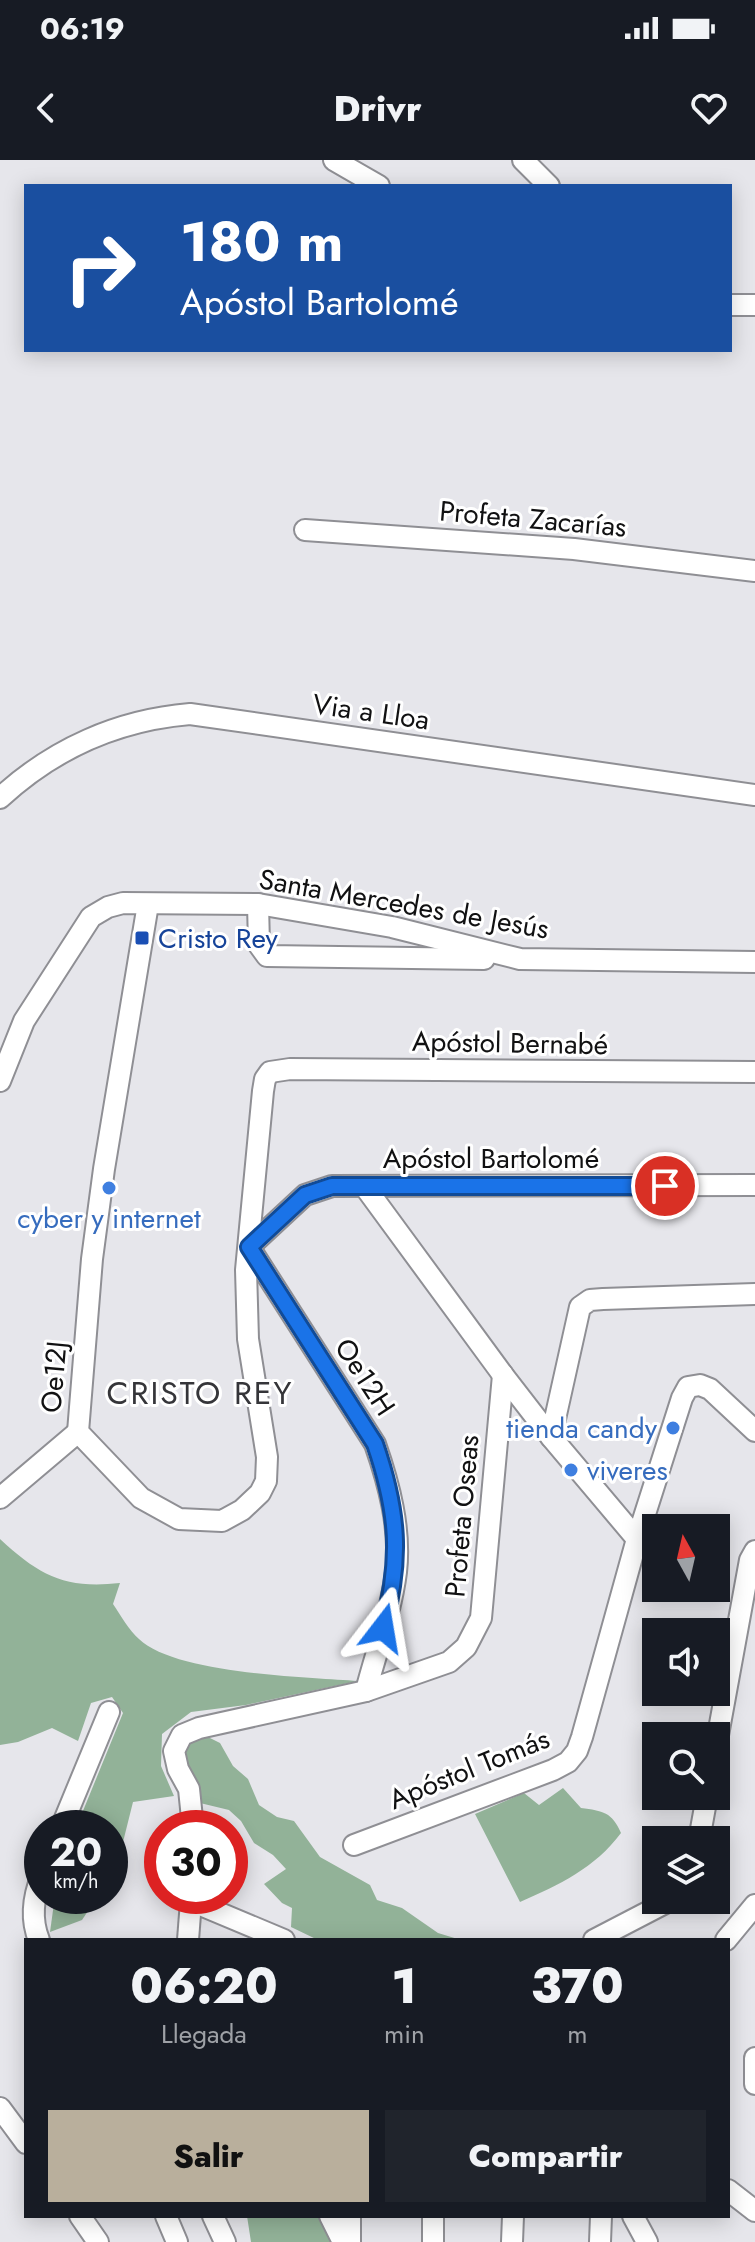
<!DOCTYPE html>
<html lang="es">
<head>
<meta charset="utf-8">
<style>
  body { margin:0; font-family:Jost,sans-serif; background:#20242c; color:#f1f3f6; height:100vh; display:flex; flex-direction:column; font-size:30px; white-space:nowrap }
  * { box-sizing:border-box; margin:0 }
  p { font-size:26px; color:#9ea1a6 }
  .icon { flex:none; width:44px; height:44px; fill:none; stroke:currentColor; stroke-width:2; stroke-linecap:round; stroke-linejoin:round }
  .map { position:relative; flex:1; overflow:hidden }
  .panel { position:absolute; left:24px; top:1778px; width:706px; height:280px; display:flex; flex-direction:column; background:#171b24; border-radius:0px; box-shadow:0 4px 20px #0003 }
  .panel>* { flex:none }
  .top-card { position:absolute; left:24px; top:24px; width:708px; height:168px; border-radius:0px; box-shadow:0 4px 20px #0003; background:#1a4fa0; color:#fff; overflow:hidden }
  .needle { width:52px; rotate:352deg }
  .buttons { position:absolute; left:642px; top:1354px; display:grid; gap:16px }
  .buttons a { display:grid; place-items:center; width:88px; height:88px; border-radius:0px; background:#171b24; box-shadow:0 4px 20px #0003; font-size:40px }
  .speed { position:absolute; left:24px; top:1650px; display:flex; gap:16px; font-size:40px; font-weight:700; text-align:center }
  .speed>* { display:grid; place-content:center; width:104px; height:104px; border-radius:50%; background:#171b24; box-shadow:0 4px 20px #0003; line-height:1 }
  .speed small { font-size:20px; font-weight:400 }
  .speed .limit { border:12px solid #d22; background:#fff; color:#111 }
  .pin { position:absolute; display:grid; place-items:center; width:68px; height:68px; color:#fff; margin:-34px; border:4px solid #fff; border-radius:50%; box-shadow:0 2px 8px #0007 }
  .me { position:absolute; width:88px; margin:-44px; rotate:14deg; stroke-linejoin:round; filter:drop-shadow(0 0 6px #0008) }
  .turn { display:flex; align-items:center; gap:28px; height:168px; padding:0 24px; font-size:36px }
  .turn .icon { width:104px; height:104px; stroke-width:2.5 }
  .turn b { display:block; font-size:56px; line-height:68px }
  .eta { display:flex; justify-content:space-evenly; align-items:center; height:136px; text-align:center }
  .eta b { font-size:48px; font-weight:800; line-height:56px }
  .action { display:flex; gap:16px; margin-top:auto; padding:16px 24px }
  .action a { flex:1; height:92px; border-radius:0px; background:#b9af9c; color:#111; font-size:32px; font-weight:800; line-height:92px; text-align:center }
  .action a+a { background:#20242c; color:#f1f3f6 }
  .status { display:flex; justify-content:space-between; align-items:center; height:56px; padding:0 40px; background:#171b24; direction:ltr }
  .status svg { height:22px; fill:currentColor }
  header { display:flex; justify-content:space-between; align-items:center; height:104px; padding:0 24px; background:#171b24; font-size:36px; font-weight:800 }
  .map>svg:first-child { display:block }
</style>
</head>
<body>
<div class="status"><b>06:19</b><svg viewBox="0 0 49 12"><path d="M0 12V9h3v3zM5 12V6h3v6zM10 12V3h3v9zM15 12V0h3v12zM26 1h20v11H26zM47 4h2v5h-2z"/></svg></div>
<header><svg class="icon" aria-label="back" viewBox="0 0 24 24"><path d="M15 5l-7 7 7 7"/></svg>Drivr<svg class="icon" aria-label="heart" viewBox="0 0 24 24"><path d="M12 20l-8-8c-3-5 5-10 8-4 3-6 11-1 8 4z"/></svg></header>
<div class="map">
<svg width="755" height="2082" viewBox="0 0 755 2082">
  <rect width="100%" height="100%" fill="#e6e6eb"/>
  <!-- forest -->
  <g fill="#92b298">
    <path d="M0,1379c40,37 65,50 120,44l-7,21c8,12 16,26 26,35 36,35 168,38 219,42l-112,24 -55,7 -29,22 -1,32 13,30 -41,6 -17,68 -6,9v-51h-34l47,-115 -11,-16 -21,6 -13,38 -26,-13 -34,14 -18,3z"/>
    <path d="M206,1576l14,7 13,23 15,13 11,26 18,12 17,4 26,36 50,28 7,15 25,8 36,25 23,7h-143l-27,-13 1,-19 -10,-5 -18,-19 22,-15 -13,-14 -19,-12 -13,-22 -12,-11 -29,-7 -3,-21 -15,-26 6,-12z"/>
    <path d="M563,1628l18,20c22,3 31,4 40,25 -26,35 -62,52 -101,69l-45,-88 49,-21 15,12z"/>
    <path d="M55,1736h43l-16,24 -32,12z"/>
    <path d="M247,2056h71l14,26h-81z"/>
  </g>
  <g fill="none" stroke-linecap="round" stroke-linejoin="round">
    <defs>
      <g id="minor">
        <path d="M334,0l45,26"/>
        <path d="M523,0l26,26"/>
        <path d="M730,145h25"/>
        <path d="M305,370l269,19 181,22"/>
        <path d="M0,638c53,-49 118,-78 190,-84l565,81"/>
        <path d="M148,744l-44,265 -12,90 -14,173 63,66 38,21 43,2 20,-11 18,-17 6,-12 1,-24 -19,-118 -2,-69 17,-179 2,-12 5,-7 20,-3 465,3"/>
        <path d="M258,744l1,41 8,11 217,3"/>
        <path d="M0,921l24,-60 67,-104 17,-10 15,-4 135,1 134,23 128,32 235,3"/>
        <path d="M365,1027l138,188 48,62 86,102"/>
        <path d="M249,1087l56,-52 27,-9 423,-1"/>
        <path d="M249,1087l126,197c14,40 26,85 21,128 -5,40 -20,80 -30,119"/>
        <path d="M551,1277l29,-130 10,-7 13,-1 152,-5"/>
        <path d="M0,1338l78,-66"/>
        <path d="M716,1586l34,-186 5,-9"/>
        <path d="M61,1668l48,-116"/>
        <path d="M193,1668l-4,-39 -11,-20 -4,-18 8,-16 17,-7 167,-37 83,-29 17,-15 15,-29 22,-243"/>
        <path d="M699,1680l8,-44"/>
        <path d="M354,1685l199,-75 15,-8 9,-11 5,-14 55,-198 45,-141 6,-11 12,-2 10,4 45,42"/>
        <path d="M192,1736l-1,5 93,39"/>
        <path d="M39,1780c-9,-22 -6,-43 3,-65"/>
        <path d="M188,1780l3,-39"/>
        <path d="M594,1780l77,-40"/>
        <path d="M726,1780l29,-35"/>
        <path d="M755,1898v26"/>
        <path d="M0,1948l26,35"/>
        <path d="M728,2030l27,21"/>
        <path d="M80,2056l18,26"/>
        <path d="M166,2056l11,26"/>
        <path d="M213,2056l12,26"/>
        <path d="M330,2056l13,26"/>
        <path d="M350,2056v26"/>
        <path d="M433,2056v26"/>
        <path d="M633,2056l14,26"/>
        <path d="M512,2082l1,-26"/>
        <path d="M600,2082l1,-26"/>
      </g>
    </defs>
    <!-- minor casing -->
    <use href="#minor" stroke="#8f8f94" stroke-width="24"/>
    <!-- minor -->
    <use href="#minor" stroke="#fff" stroke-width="20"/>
  </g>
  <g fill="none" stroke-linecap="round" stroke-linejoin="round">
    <defs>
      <path id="route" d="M383,1468c19,-69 15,-117 -8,-184l-126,-197 56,-52 27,-9h333"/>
    </defs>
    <!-- route casing -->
    <use href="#route" stroke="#114b97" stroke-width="20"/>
    <!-- route -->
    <use href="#route" stroke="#1a73e8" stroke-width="14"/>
  </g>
  <!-- markers -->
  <rect fill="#1a4fb4" stroke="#fff" stroke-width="3" x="134" y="770" width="16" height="16" rx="4"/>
  <g fill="#3f7fe0" stroke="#fff" stroke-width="3">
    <circle cx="109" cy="1028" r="8"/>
    <circle cx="673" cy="1268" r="8"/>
    <circle cx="571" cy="1310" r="8"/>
  </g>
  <g text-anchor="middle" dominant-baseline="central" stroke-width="6" stroke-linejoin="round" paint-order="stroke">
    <!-- street labels -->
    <g font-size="28" fill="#111112" stroke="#fff">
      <text transform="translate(533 359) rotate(5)">Profeta Zacarías</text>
      <text transform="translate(371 552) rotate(8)">Via a Lloa</text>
      <text transform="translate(404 744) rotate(10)">Santa Mercedes de Jesús</text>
      <text transform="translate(510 883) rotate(1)">Apóstol Bernabé</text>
      <text x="491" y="998">Apóstol Bartolomé</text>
      <text transform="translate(54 1217) rotate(-85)">Oe12J</text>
      <text transform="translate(365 1217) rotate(57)">Oe12H</text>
      <text transform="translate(462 1356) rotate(-85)">Profeta Oseas</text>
      <text transform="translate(469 1609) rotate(-22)">Apóstol Tomás</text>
    </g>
    <!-- transit labels -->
    <g font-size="28" fill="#164399" stroke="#fff" text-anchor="start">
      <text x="158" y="778">Cristo Rey</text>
    </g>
    <!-- shop labels -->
    <g font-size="28" fill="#366cbe" stroke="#fff">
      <text x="109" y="1058">cyber y internet</text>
      <text x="657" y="1268" text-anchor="end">tienda candy</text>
      <text x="587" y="1310" text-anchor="start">viveres</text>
    </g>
    <!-- quarter labels -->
    <g font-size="32" letter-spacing="2" fill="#353539" stroke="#fff">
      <text x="200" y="1233">CRISTO REY</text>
    </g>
  </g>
</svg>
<div class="buttons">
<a><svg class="needle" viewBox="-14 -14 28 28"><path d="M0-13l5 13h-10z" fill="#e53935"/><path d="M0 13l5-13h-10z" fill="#9ea1a6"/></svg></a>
<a><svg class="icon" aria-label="sound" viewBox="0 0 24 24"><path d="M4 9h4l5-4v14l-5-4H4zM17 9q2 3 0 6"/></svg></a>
<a><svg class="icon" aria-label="search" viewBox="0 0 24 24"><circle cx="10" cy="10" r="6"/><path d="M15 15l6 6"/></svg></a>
<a><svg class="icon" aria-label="layers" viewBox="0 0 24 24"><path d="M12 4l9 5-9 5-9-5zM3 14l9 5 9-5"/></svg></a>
</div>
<div class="speed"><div>20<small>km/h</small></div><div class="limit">30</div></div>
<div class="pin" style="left:665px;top:1026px;background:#d93025"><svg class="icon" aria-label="arrive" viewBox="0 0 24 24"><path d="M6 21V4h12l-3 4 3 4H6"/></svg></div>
<svg class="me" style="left:383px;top:1468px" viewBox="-20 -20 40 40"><path d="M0-17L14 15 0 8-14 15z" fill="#1a73e8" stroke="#fff" stroke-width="4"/></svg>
<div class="top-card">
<div class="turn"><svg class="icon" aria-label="right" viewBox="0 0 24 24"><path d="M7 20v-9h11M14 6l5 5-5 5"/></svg><div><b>180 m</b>Apóstol Bartolomé</div></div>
</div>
<section class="panel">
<div class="eta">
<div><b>06:20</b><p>Llegada</p></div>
<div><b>1</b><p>min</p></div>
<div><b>370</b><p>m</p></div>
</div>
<div class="action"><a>Salir</a><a>Compartir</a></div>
</section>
</div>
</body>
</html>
